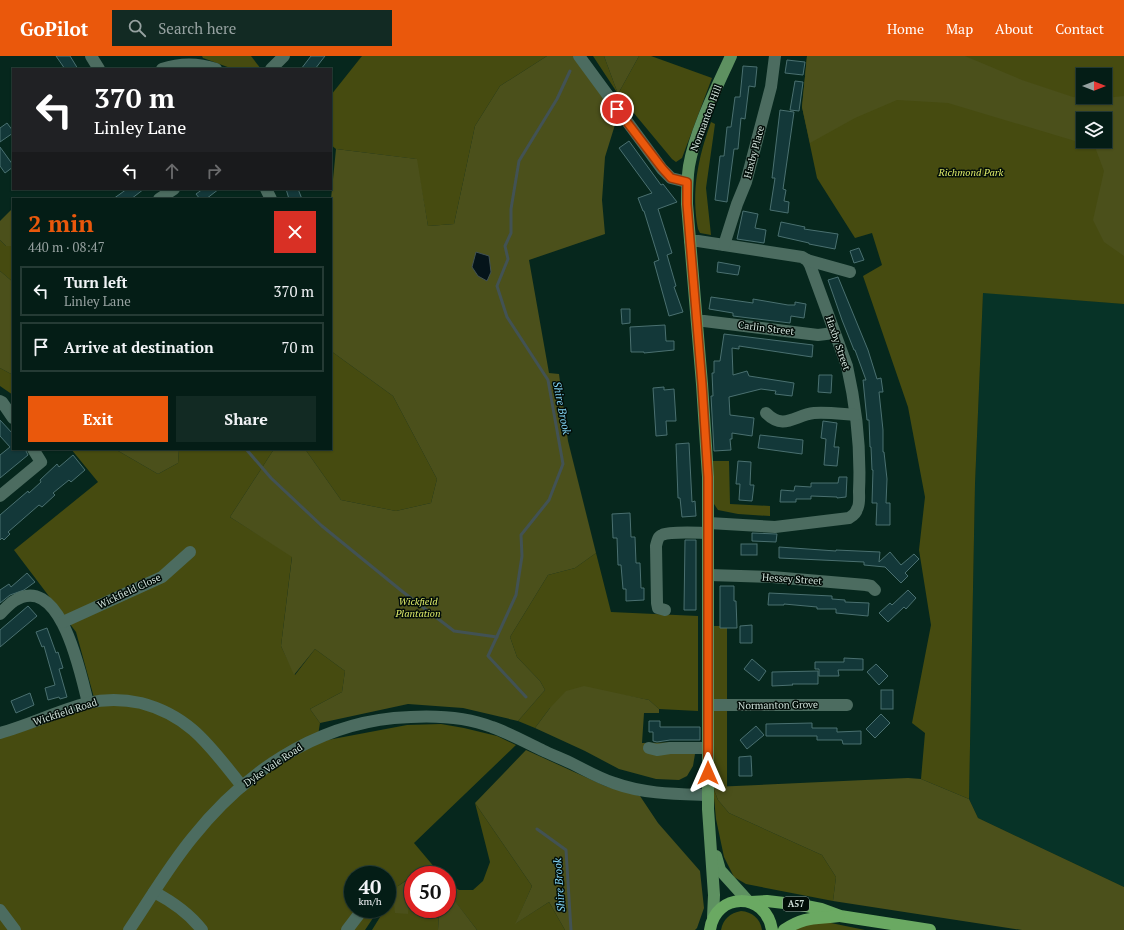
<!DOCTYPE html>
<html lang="en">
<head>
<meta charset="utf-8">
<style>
  body { margin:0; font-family:"PT Serif",serif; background:#122a23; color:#f1f3f6; height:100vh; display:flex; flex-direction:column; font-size:15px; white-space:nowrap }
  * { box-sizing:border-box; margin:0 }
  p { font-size:13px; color:#97a2a1 }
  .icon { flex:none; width:22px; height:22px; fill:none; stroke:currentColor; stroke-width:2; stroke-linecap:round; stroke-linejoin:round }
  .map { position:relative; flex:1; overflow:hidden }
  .details { position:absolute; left:12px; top:142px; width:320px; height:252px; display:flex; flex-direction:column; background:#041d16; border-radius:0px; box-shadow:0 1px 3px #0004,0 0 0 1px #253b35 }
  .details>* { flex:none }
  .guide { position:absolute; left:12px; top:12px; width:320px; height:122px; border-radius:0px; box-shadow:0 1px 3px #0004,0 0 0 1px #253b35; background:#202124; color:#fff; overflow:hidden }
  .needle { width:26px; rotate:90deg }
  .buttons { position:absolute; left:1076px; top:12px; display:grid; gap:8px }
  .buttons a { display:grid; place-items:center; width:36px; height:36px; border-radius:0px; background:#041d16; box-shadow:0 1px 3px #0004,0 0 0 1px #253b35; font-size:20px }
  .speed { position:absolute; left:344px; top:810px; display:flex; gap:8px; font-size:20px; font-weight:700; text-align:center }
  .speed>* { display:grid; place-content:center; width:52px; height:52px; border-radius:50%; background:#041d16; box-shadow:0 1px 3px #0004,0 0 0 1px #253b35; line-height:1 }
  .speed small { font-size:10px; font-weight:400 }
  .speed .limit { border:6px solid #d22; background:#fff; color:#111 }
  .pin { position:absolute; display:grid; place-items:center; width:34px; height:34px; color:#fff; margin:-17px; border:2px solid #fff; border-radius:50%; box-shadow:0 1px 4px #0007 }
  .me { position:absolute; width:44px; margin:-22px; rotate:0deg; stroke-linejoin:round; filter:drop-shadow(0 0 3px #0008) }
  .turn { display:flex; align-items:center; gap:14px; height:84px; padding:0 16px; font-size:18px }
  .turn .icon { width:52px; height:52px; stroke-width:2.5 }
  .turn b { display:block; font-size:28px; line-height:34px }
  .lanes { display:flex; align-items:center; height:38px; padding:0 16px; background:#0003; justify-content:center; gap:20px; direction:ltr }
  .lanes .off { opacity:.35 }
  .round { display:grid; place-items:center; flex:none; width:42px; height:42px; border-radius:0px; background:#122a23 }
  .summary { display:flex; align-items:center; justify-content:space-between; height:68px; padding:0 16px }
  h1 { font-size:24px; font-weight:700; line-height:30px; color:#ea580c }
  .primary-button { display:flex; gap:8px; margin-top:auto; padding:8px 16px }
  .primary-button a { flex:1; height:46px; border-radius:0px; background:#ea580c; color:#fff; font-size:16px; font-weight:700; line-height:46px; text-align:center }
  .primary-button a+a { background:#122a23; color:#f1f3f6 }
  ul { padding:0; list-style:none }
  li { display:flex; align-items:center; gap:12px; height:50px; margin:0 8px 6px; padding:0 8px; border:2px solid #253b35; border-radius:0px }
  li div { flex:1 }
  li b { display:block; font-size:15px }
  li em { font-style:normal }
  header { display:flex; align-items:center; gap:24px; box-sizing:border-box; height:56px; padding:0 20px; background:#ea580c; color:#fff }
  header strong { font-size:19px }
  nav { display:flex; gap:22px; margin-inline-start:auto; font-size:14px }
  .search { width:280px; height:36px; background:#122a23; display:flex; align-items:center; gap:10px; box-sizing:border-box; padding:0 14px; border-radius:0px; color:#97a2a1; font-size:15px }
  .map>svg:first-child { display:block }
</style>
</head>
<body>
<header>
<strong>GoPilot</strong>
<div class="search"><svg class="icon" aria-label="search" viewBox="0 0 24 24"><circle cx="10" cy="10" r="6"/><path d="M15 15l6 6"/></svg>Search here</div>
<nav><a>Home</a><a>Map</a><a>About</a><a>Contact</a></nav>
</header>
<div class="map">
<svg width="1124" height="874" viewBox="0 0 1124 874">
  <rect width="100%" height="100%" fill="#06271d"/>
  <!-- built -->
  <path fill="#073327" d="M983,236l141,12v583l-146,-69 -9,-19 6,-315z"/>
  <!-- green -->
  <g fill="#464b10" fill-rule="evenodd">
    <path d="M202,0h49l10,13h-28l-30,-11z"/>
    <path d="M362,0h185l-47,30 -25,40 -21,98 -26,2 -12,-67 -80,-10 -5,-4v-50z"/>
    <path d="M593,0h11l14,38 21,-38h12l61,22 -30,80 -6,4 -4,-3 -54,-65z"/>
    <path d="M807,0h317v248l-141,-11 -8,191 -6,315 -48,-20 4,-46 -13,-10 19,-98 -12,-75 6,-53 -17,-90 -45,-131 19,-11 -10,-32 -17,5 -38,-60 -15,-71zM1083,19h22v22h-22zM1083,63h22v22h-22z"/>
    <path d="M711,66l4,2 -9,64 5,47 -11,-2 -2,-4c-7,-38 0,-71 13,-107z"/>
    <path d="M0,184l6,6h7v36l-13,-11z"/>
    <path d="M331,295l62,45 44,83 -6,24 -35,8 -55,-11 -36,-51h26z"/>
    <path d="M0,312l13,7v20l-13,-9z"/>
    <path d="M71,393h44l43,25 20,-11 1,-14h95l-44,68 62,39 -11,90 14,29 20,-26 30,22 -3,21 -32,17 10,14 -3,19 90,-17 34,-1 23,4 33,8 19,9 -102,98 27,32h-9l-7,-8 -27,19 11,15 4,-5v13h26l-1,21h-66l13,-21h2v-3l6,-10 -6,-15v-6h-34v34h26l-14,21h-365v-195l96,-30 -20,-73 -62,-82 84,-68z"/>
    <path d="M713,405h16l1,43 40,2v10l-32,-2 -20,-4 -4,-6z"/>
    <path d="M596,497l15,59 87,4v95l-39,-2 -10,-9 -32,-6 -67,14 -15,20 -17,-7 27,-31 -5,-9 -23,-24 -7,-20 38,-62 27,-7z"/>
    <path d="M711,570h16v161h-14l5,13 11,13 93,42 14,22 -3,24 -87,-17 -12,-7 -10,-20 -8,-38 -3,-32z"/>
    <path d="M475,747l57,83 -16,37 33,-21 16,28h-88l-30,-39v-9l12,8h14l10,-9 7,-19z"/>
    <path d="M741,855c11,1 19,7 21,19h-41c2,-11 9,-17 20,-19z"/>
    <path d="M817,866l14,1 34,7h-73z"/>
  </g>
  <!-- forest -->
  <g fill="#4b501b" fill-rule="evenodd">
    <path d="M547,0h28l43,59 -13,42 -3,43 3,34 -76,26 20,113 10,1 9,67 28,112 -21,15 -27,7 -38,62 7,20 23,24 5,9 -27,31 -55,-13 -55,-4 -88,19 -10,-14 32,-17 3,-21 -30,-22 -21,26 -13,-29 11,-89 -62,-40 44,-68h31l36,51 55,11 35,-8 6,-24 -44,-83 -62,-45v-152l5,-50 81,10 11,67 26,-2 21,-98 25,-40z"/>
    <path d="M604,0h35l-21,38z"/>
    <path d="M807,0h158l57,24 51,17 22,2 29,-3v160l-20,-14 -11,-22 11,-49 -9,-24 -147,-44 -51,-3 -42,18 -45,25 -8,-36zM1083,63h22v22h-22z"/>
    <path d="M13,152v38h-7l-6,-6v-19z"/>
    <path d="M0,215l13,11v93l-13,-7z"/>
    <path d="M115,393h64l-1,14 -20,11z"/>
    <path d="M584,630l65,14 10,9v4h-15l-2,30 55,-1 -4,24 -6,10 -8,4 -23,-1 -37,-10 -34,-18 -50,-23 15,-20 16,-17z"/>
    <path d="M526,694l79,36 35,10 18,27 42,48 4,37 -7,20 -2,2h-130l-16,-28 -34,22 17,-38 -57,-83z"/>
    <path d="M908,722l13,1 48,20 9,19 146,69v43h-102l-189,-29 3,-24 -14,-22 -93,-42 -11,-13 -5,-13z"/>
    <path d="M413,820v20l-4,5 -1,13 -13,-1 -2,-17 5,-10z"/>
    <path d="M447,835l2,2 28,37h-39l1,-21h8z"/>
  </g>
  <!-- water -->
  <path fill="#05141a" stroke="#425254" d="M476,196l13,4 2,16 -4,9 -9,-5 -6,-9z"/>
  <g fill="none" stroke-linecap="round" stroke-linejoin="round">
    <!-- stream -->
    <g stroke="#425254" stroke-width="3">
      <path d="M246,393l25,29 51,48 81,66 51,39 43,6"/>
      <path d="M526,641l-38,-41 28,-61 6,-39 -1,-21 28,-35 14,-36 -15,-84 -41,-63 -10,-31 11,-27 -3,-13 6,-13v-24l8,-48 38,-62 13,-28"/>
      <path d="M537,773l29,21 5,80"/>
    </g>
  </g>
  <!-- building -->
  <g fill="#133839" stroke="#4a7070">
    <path d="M56,0h14l8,13h-13z"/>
    <path d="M311,0h14l-10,13h-14z"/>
    <path d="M787,4l18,2 -2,13 -18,-2z"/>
    <path d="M743,10l14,1 -2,20 -6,-1 -4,33 -4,-1 -3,31h-4l-7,53 -12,-2 5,-44h4l3,-29h4l4,-30h5z"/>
    <path d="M795,25l8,1 -4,29 -9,-1z"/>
    <path d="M780,54l14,2 -11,77 3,1 -2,11 5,1 -1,11 -18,-3 5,-32h-3z"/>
    <path d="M7,67l6,8v2l-13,9v-14z"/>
    <path d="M629,85l32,44 2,-1 14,18 -19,7 14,44 -5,2 9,31 -2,1 9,25 -14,4 -15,-54 5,-2 -15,-49h-1l-5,-13 14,-5 -33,-45z"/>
    <path d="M0,91l13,18v2l-8,6 -5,-7z"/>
    <path d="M127,133h17l-13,10h-18z"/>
    <path d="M203,133h16l-13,10h-6l-4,-5z"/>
    <path d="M286,133h12l4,10h-13z"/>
    <path d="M743,155l15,3 -3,14 11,2 -2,13 -27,-4z"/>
    <path d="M781,166l24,5 -1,2 34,5 -3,15 -26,-5v-1l-31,-7z"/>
    <path d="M859,192l5,12 -10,3 -4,-12z"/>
    <path d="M718,206l22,4 -2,9 -21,-3z"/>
    <path d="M838,221l30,73 9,29 4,-1 2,14h-4l4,38v22h1l3,27 -1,24h4v22h-14l1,-22h-5l1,-33h-1l-1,-23h-1l-1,-27h-2l-4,-40h3l-11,-30h-1l-12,-30 -14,-40z"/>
    <path d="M711,241l42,6v-4l35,6h7v-3l11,2 -2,14 -13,-2 -1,7 -57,-7v-3l-24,-4z"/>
    <path d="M621,253h9v14l-8,1z"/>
    <path d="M665,269l1,16h8v9l-30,3v-1h-13l-1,-25z"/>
    <path d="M724,278l89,11 -1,12 -73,-11v3l-7,-1 1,27 14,-4 2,5 45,7 -2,13 -17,-2 1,-3 -15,-2 -32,8 1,18 24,3 -2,18 -20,-3v6h-2l1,11 -17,1 -3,-55h2l-1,-23h2v-12h6z"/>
    <path d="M819,319h13l-1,18 -13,-1z"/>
    <path d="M664,331v3l10,-1 2,32h-10l1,14 -11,1 -3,-48z"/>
    <path d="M0,364l13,14v15h12l3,6 -28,23v-23l10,-8 -10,-11z"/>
    <path d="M823,365l14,2 -3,24h5l-2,19 -13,-1 2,-26 -5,-1z"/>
    <path d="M760,379l43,5 -1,14 -44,-6z"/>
    <path d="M689,387l3,59 3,-1 1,15 -14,1 -2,-19h-2l-2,-54z"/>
    <path d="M73,399l12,15 -14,12 -2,-2 -16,13 2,2 -13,12 -3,-2 -31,27 2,2 -6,6 -2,-2 -2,2v-25l28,-24 1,2 12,-11 -1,-2 17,-16 2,3z"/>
    <path d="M738,405l13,1 -1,23h4l-2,16 -13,-1 1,-16h-4z"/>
    <path d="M839,421h8l-1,20 -9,1v-1l-26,-1v3h-15v3h-16l1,-12 13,1 1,-5 16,1v-4h27z"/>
    <path d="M630,457l1,24h4l1,26h4l1,25h3v12l-18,1v-12h-3l-2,-24h-3l-1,-27h-4l-1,-24z"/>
    <path d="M752,477l25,1 -1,8 -24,-1z"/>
    <path d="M685,484h11v70h-12z"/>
    <rect x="741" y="488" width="16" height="11"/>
    <path d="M779,491l57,4v-1l44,2 -1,10 11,-10 11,13 13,-11 5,5 -14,14 3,3 -7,7 -16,-16 -21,-2v-3l-85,-4z"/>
    <path d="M27,517l8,9 -11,8 -14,5 -10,8v-13l9,-6 2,3z"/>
    <path d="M720,530h14v15h2l1,27h-17z"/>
    <path d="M908,534l8,8 -10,11 -2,-2 -16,15 -9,-9 11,-10 2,2z"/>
    <path d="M769,537l63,3v3l13,1v2l24,1 -1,13 -32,-3v-4h-19v-2l-33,-3v1h-16z"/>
    <path d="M28,550l9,10 -37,31v-17z"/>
    <path d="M752,569v18h-12v-17z"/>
    <path d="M47,572l9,25 2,-1 5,16 -4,1 8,28 -7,2 -1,-2 -11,3 -3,-12 10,-3 -11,-39 -2,1 -6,-15z"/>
    <path d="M844,602l19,1v11h-25l1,6h-20v-7h-4v-7h29z"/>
    <path d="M752,603l14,12 -7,10 -15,-12z"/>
    <path d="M876,608l12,12 -9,9 -12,-13z"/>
    <path d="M818,615v13h-26l1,1 -21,1v-14z"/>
    <rect x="881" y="634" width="12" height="19"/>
    <path d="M30,637l4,12 -18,8 -5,-12z"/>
    <path d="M881,658l9,9 -15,15 -9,-9z"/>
    <path d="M649,665h11v6h40v13h-30l-13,2 -4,-1v-9h-4z"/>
    <path d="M812,667v5h25v4l24,-1v13h-18l-1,-4h-25v-4h-51v-12z"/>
    <path d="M756,670l8,9 -17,14 -7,-9z"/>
    <path d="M751,700l1,20h-13v-19z"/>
  </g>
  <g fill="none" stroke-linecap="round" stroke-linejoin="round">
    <!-- minor -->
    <g stroke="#4c6c60" stroke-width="12">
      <path d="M91,0l8,13"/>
      <path d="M579,0l83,113 9,9 16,4"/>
      <path d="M162,13c18,-6 36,-6 54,0"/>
      <path d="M271,13l13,-13"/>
      <path d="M266,133l5,10"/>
      <path d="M159,143l15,-10"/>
      <path d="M690,185h8l104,16 5,3 3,5 37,101c9,40 14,83 12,125 0,6 1,14 -2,18 -1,5 -5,7 -8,9l-74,9 -66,-4"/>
      <path d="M724,189l13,-41 9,-22 25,-95 4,-31"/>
      <path d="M807,204l43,12"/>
      <path d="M697,265h7l114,14 16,-2"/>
      <path d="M0,345l2,1 11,16"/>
      <path d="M766,357c18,18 29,2 48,0 14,-1 27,1 41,2"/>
      <path d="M0,440l41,-34 -8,-13"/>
      <path d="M709,519l63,2 94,8 5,1 4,4"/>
      <path d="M665,554l-7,-2 -1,-5 -1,-57c1,-4 2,-10 6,-11 8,-4 36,-2 46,-2"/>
      <path d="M0,558c4,-4 9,-10 14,-13 47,-30 67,75 74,102"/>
      <path d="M63,566l99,-45 28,-25"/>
      <path d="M708,649h139"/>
      <path d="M0,677c29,-8 57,-22 87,-30 18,-4 35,-4 54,0 50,13 70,45 101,83"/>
      <path d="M649,692l8,2 13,-2h38"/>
      <path d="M154,836c19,10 35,21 48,38"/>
      <path d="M0,854l15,20"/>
      <path d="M129,874c21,-31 40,-64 64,-93 50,-63 120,-111 201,-119 32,-3 68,-3 98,9 17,6 33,15 50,23 10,5 21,9 31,14 14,7 26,14 41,19 30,11 62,11 94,12"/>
      <path d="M347,874l16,-21"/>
    </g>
    <!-- major -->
    <g stroke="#5e9161" stroke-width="12">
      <path d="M716,800l4,14 28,31"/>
      <path d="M713,861l1,-22 -6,-86v-332l-6,-93 -15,-180c0,-13 0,-25 2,-38 6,-35 27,-77 42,-110"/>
    </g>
    <!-- highway -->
    <g stroke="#6aa962" stroke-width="12">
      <path d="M751,846l16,-1 34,4 20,4 19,7 90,14"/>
      <path d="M710,874c5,-38 56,-39 62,0"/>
      <path d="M784,874c21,-14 31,-11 55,-14"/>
    </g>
  </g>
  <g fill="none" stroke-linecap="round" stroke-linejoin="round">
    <defs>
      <path id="route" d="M617,53l45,59 9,10 16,4v22l15,180 6,93v296"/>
    </defs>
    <!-- route casing -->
    <use href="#route" stroke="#983908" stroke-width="10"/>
    <!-- route -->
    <use href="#route" stroke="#ea580c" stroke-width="7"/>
  </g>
  <g text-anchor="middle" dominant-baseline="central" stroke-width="3" stroke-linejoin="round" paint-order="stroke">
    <!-- shield labels -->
    <rect fill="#020d08" stroke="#93a29c" stroke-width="1" x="783" y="841" width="26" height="14" rx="3"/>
    <g font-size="9" font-weight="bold" fill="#d1e2db">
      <text x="796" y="848">A57</text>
    </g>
    <!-- street labels -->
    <g font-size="10" fill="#d1e2db" stroke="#020d08">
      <text transform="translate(706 62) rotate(-69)">Normanton Hill</text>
      <text transform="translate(754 96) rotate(-75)">Haxby Place</text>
      <text transform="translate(766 272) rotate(7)">Carlin Street</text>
      <text transform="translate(838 287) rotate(71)">Haxby Street</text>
      <text transform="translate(792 523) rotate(4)">Hessey Street</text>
      <text transform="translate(129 535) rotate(-25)">Wickfield Close</text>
      <text transform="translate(778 649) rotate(-1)">Normanton Grove</text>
      <text transform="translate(65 656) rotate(-18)">Wickfield Road</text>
      <text transform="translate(273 709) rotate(-34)">Dyke Vale Road</text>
    </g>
    <!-- park labels -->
    <g font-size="10" font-style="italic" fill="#deeb69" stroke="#020d08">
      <text x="971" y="116">Richmond Park</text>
      <text x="418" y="545">Wickfield<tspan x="418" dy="12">Plantation</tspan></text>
    </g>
    <!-- water labels -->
    <g font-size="11" font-style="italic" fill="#83d5f6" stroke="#020d08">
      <text transform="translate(562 352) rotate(79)">Shire Brook</text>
      <text transform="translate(559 829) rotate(-94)">Shire Brook</text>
    </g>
  </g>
</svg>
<div class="buttons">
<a><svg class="needle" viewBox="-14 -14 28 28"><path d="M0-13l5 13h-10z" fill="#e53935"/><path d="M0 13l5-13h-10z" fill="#97a2a1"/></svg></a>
<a><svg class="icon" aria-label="layers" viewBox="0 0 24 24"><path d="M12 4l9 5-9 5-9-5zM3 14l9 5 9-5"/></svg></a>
</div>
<div class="speed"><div>40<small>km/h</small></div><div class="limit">50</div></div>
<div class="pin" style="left:617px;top:53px;background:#d93025"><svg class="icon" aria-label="arrive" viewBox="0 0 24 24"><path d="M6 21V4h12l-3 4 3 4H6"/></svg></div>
<svg class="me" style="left:708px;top:717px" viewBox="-20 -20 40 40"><path d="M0-17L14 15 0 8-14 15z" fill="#ea580c" stroke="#fff" stroke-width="4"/></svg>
<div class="guide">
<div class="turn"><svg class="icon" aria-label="left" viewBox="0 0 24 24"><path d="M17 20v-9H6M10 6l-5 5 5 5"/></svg><div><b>370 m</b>Linley Lane</div></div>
<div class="lanes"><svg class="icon" aria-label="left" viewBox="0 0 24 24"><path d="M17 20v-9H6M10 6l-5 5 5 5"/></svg><svg class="icon off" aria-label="ahead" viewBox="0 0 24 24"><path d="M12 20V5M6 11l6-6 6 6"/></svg><svg class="icon off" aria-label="right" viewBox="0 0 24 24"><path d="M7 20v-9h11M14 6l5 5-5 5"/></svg></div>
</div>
<section class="details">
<div class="summary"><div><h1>2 min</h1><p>440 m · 08:47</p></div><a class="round" style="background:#d93025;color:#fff"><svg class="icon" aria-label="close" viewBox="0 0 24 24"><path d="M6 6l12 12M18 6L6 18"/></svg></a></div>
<ul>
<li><svg class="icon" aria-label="left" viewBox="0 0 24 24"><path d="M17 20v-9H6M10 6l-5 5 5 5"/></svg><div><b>Turn left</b><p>Linley Lane</p></div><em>370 m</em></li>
<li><svg class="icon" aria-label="arrive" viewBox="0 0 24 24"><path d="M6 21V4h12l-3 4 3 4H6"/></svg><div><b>Arrive at destination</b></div><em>70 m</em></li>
</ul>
<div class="primary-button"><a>Exit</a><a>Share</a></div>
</section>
</div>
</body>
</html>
